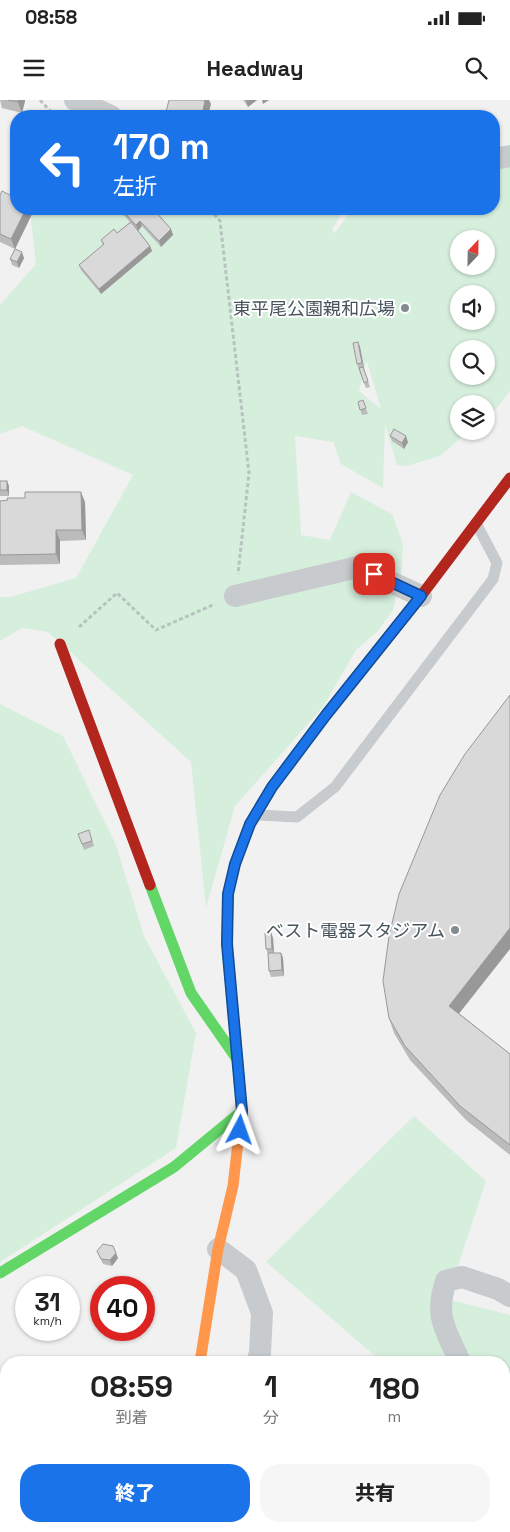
<!DOCTYPE html>
<html lang="ja">
<head>
<meta charset="utf-8">
<style>
  body { margin:0; font-family:"Space Grotesk","Noto Sans JP",sans-serif; background:#f6f6f6; color:#222; height:100vh; display:flex; flex-direction:column; font-size:19px; white-space:nowrap }
  * { box-sizing:border-box; margin:0 }
  p { font-size:16px; color:#767676 }
  .icon { flex:none; width:28px; height:28px; fill:none; stroke:currentColor; stroke-width:2; stroke-linecap:round; stroke-linejoin:round }
  .map { position:relative; flex:1; overflow:hidden }
  .sheet { position:absolute; left:0px; top:1256px; width:510px; height:176px; display:flex; flex-direction:column; background:#fff; border-radius:20px 20px 0 0; box-shadow:0 1px 4px #0004 }
  .sheet>* { flex:none }
  .guide { position:absolute; left:10px; top:10px; width:490px; height:105px; border-radius:20px; box-shadow:0 1px 4px #0004; background:#1a73e8; color:#fff; overflow:hidden }
  .needle { width:32px; rotate:22deg }
  .buttons { position:absolute; left:450px; top:130px; display:grid; gap:10px }
  .buttons a { display:grid; place-items:center; width:45px; height:45px; border-radius:50%; background:#fff; box-shadow:0 1px 4px #0004; font-size:25px }
  .speed { position:absolute; left:15px; top:1176px; display:flex; gap:10px; font-size:25px; font-weight:700; text-align:center }
  .speed>* { display:grid; place-content:center; width:65px; height:65px; border-radius:50%; background:#fff; box-shadow:0 1px 4px #0004; line-height:1 }
  .speed small { font-size:12px; font-weight:400 }
  .speed .limit { border:8px solid #d22; background:#fff; color:#111 }
  .pin { position:absolute; display:grid; place-items:center; width:42px; height:42px; color:#fff; margin:-21px; border-radius:10px; box-shadow:0 2px 8px #0006 }
  .me { position:absolute; width:55px; margin:-28px; rotate:4deg; stroke-linejoin:round; filter:drop-shadow(0 0 4px #0008) }
  .turn { display:flex; align-items:center; gap:18px; height:105px; padding:0 20px; font-size:22px }
  .turn .icon { width:65px; height:65px; stroke-width:2.5 }
  .turn b { display:block; font-size:35px; line-height:42px }
  .eta { display:flex; justify-content:space-evenly; align-items:center; height:85px; text-align:center }
  .eta b { font-size:30px; font-weight:800; line-height:35px }
  .action { display:flex; gap:10px; margin-top:auto; padding:10px 20px }
  .action a { flex:1; height:58px; border-radius:20px; background:#1a73e8; color:#fff; font-size:20px; font-weight:800; line-height:58px; text-align:center }
  .action a+a { background:#f6f6f6; color:#222 }
  .status { display:flex; justify-content:space-between; align-items:center; height:35px; padding:0 25px; background:#fff; direction:ltr }
  .status svg { height:14px; fill:currentColor }
  header { display:flex; justify-content:space-between; align-items:center; height:65px; padding:0 20px; background:#fff; font-size:22px; font-weight:800 }
  .map>svg:first-child { display:block }
</style>
</head>
<body>
<div class="status"><b>08:58</b><svg viewBox="0 0 49 12"><path d="M0 12V9h3v3zM5 12V6h3v6zM10 12V3h3v9zM15 12V0h3v12zM26 1h20v11H26zM47 4h2v5h-2z"/></svg></div>
<header><svg class="icon" aria-label="menu" viewBox="0 0 24 24"><path d="M4 6h16M4 12h16M4 18h16"/></svg>Headway<svg class="icon" aria-label="search" viewBox="0 0 24 24"><circle cx="10" cy="10" r="6"/><path d="M15 15l6 6"/></svg></header>
<div class="map">
<svg width="510" height="1432" viewBox="0 0 510 1432">
  <rect width="100%" height="100%" fill="#f1f1f1"/>
  <!-- green -->
  <g fill="#d6efdd" fill-rule="evenodd">
    <path d="M510,65v226l-16,20 -8,6v-13h-27v27h10l-29,25 -33,10 -10,-1 -12,-41 -2,64 -42,-24 -8,-22 -38,-6 6,99 29,5 21,-48 41,22 11,30 -2,31 -8,35 -15,21 -22,19 -33,57 -88,99 -29,102 -15,-146 -143,-130 -26,-4 -22,13v-44h10l66,-19 57,-103 -111,-49 -22,8v-129l36,-41 -6,-55h314l-12,21 3,3 17,-24h142v-42zM459,139h27v27h-27zM459,194h27v27h-27zM459,249h27v27h-27zM366,262h1l14,47 -22,-18z"/>
    <path d="M0,604l63,32 53,109 28,91 52,97 -20,115 -176,114z"/>
    <path d="M414,1016l72,65 -39,118 63,16v217h-257v-6h251v-164h-122l-116,-100z"/>
    <path d="M0,1366l6,4v56h81v6h-87z"/>
  </g>
  <g fill="none" stroke-linecap="round" stroke-linejoin="round">
    <!-- path -->
    <g stroke="#b7c3be" stroke-width="3" stroke-dasharray="4 2.5" stroke-linecap="butt">
      <path d="M40,0l15,16"/>
      <path d="M210,109l10,12 29,252 -11,101"/>
      <path d="M79,527l38,-34 39,37 59,-26"/>
    </g>
    <!-- lane -->
    <path stroke="#c8cbcd" stroke-width="11" d="M258,715l39,2 38,-30 158,-208 4,-16 -20,-38"/>
    <!-- street -->
    <g stroke="#c8cbcd" stroke-width="22">
      <path d="M75,0l36,16"/>
      <path d="M494,59l16,-3"/>
      <path d="M235,496l123,-29 63,29"/>
      <path d="M218,1149l28,21 16,43 -2,40 -3,9"/>
      <path d="M460,1262c-14,-32 -26,-45 -14,-81l16,-4 36,12 12,7"/>
      <path d="M0,1315l6,17"/>
      <path d="M40,1426l2,6"/>
      <path d="M254,1426l4,6"/>
      <path d="M306,1432l6,-6"/>
    </g>
    <!-- fast -->
    <g stroke="#63d668" stroke-width="11">
      <path d="M150,785l41,108 46,66"/>
      <path d="M241,1016l1,-5 -15,-167 1,-50 7,-30 15,-40 22,-37 54,-72 51,-64"/>
      <path d="M0,1173l174,-106 68,-56"/>
    </g>
    <!-- slow -->
    <g stroke="#ff974d" stroke-width="11">
      <path d="M200,1262l18,-113 15,-63 8,-70"/>
      <path d="M188,1426l1,6"/>
    </g>
    <!-- jam -->
    <g stroke="#b3261e" stroke-width="11">
      <path d="M60,544l90,241"/>
      <path d="M377,551l44,-55 89,-118"/>
    </g>
  </g>
  <!-- wall -->
  <g fill="#bbb">
    <path d="M0,0h25l-3,13 -20,-5z"/>
    <path d="M243,0h14l-9,7z"/>
    <path d="M0,95l16,14h14l2,5 -17,35 9,9 -5,10 -7,-3 -2,-6 5,-10 -15,-7z"/>
    <path d="M118,109h40v1l-2,2 15,17 2,6 -12,12 -19,-21 -4,4 12,16 2,5 -51,43 -20,-24 -2,-5 24,-20 -2,-5 16,-7 13,-11z"/>
    <path d="M358,242l2,5 4,21v1l6,18 -4,1 -9,-24z"/>
    <path d="M363,300l5,14 -6,1 -4,-13z"/>
    <path d="M390,336l18,6 -4,7 -12,-8z"/>
    <path d="M0,381l9,5v10h-9z"/>
    <path d="M0,401l85,1 1,38 -26,1v23l-60,1z"/>
    <path d="M89,730l5,16 -10,4 -6,-16z"/>
    <path d="M273,838l1,15h7l2,5 1,18 -13,1 -2,-6 -1,-17 -2,-5z"/>
    <path d="M460,914l50,40v101l-44,-35 -56,-60 -16,-27 -5,-15z"/>
    <path d="M97,1151l21,7 -6,8 -9,-2z"/>
  </g>
  <!-- shaded-wall -->
  <g fill="#989899">
    <path d="M18,0h7v1l-3,12 -4,-11z"/>
    <path d="M205,0h4l2,4 -3,12h-6z"/>
    <path d="M246,0h11l-9,7z"/>
    <path d="M262,0h7l-6,4z"/>
    <path d="M26,109h4l2,5 -17,35 -4,-10z"/>
    <path d="M152,109h6v1l-4,4z"/>
    <path d="M140,121l2,5 -4,5 -2,-6z"/>
    <path d="M171,129l2,6 -12,12 -2,-6z"/>
    <path d="M150,146l2,5 -51,43 -2,-5z"/>
    <path d="M22,152l2,6 -5,10 -2,-6z"/>
    <path d="M358,242l2,5 4,21 -2,-5z"/>
    <path d="M406,336l2,6 -4,7 -2,-6z"/>
    <path d="M7,381l2,5v10l-2,-6z"/>
    <path d="M81,392l4,10 1,38 -4,-10z"/>
    <path d="M56,430l4,11v23l-4,-10z"/>
    <path d="M510,828v21l-56,71 -5,-14z"/>
    <path d="M271,832l2,6 1,16 -2,-5z"/>
    <path d="M281,853l2,5 1,18 -2,-6z"/>
    <path d="M116,1153l2,5 -6,8 -2,-6z"/>
  </g>
  <!-- building -->
  <g fill="#d9d9da" stroke="#989899">
    <path d="M8,0h10v2z"/>
    <path d="M169,0h36l-3,16h-37z"/>
    <path d="M210,12l17,3v1h-18z"/>
    <path d="M300,13v3h-25v-1z"/>
    <path d="M262,14l7,1v1h-8z"/>
    <path d="M2,91l14,7v11h10l-15,30 -11,-5v-39z"/>
    <path d="M121,109h32l18,20 -12,12 -19,-20 -4,4z"/>
    <path d="M131,122l19,24 -51,43 -20,-24 25,-21 -3,-4 13,-11 3,4z"/>
    <path d="M15,149l7,3 -5,10 -7,-3z"/>
    <path d="M358,242l4,21 -5,1 -4,-21z"/>
    <path d="M363,267l5,14 -4,2 -5,-15z"/>
    <path d="M363,300l3,8 -6,2 -2,-8z"/>
    <path d="M394,329l12,7 -4,7 -12,-7z"/>
    <rect x="0" y="381" width="7" height="9"/>
    <path d="M25,392h56l1,38h-26v24l-56,1v-54l8,-1 -1,-2h18z"/>
    <path d="M510,595v233l-61,78 61,48v91l-50,-39 -55,-60 -16,-28 -6,-37 6,-45 10,-42 41,-99 25,-41z"/>
    <path d="M89,730l3,11 -10,3 -4,-10z"/>
    <path d="M271,832l1,17h-6l-1,-16z"/>
    <path d="M268,853h13l1,17 -13,1z"/>
    <path d="M103,1144l10,2 3,7 -6,7 -9,-1 -4,-8z"/>
  </g>
  <g fill="none" stroke-linecap="round" stroke-linejoin="round">
    <defs>
      <path id="route" d="M240,1030l2,-19 -15,-167 1,-50 7,-30 15,-40 22,-37 54,-72 95,-119 -47,-22"/>
    </defs>
    <!-- route casing -->
    <use href="#route" stroke="#114b97" stroke-width="12"/>
    <!-- route -->
    <use href="#route" stroke="#1a73e8" stroke-width="9"/>
  </g>
  <!-- markers -->
  <g fill="#838c91" stroke="#fff" stroke-width="2">
    <circle cx="405" cy="208" r="5"/>
    <circle cx="455" cy="830" r="5"/>
  </g>
  <g text-anchor="middle" dominant-baseline="central" stroke-width="4" stroke-linejoin="round" paint-order="stroke">
    <!-- poi labels -->
    <g font-size="18" fill="#48555d" stroke="#fff" text-anchor="end">
      <text x="395" y="208">東平尾公園親和広場</text>
      <text x="445" y="830">ベスト電器スタジアム</text>
    </g>
  </g>
</svg>
<div class="buttons">
<a><svg class="needle" viewBox="-14 -14 28 28"><path d="M0-13l5 13h-10z" fill="#e53935"/><path d="M0 13l5-13h-10z" fill="#767676"/></svg></a>
<a><svg class="icon" aria-label="sound" viewBox="0 0 24 24"><path d="M4 9h4l5-4v14l-5-4H4zM17 9q2 3 0 6"/></svg></a>
<a><svg class="icon" aria-label="search" viewBox="0 0 24 24"><circle cx="10" cy="10" r="6"/><path d="M15 15l6 6"/></svg></a>
<a><svg class="icon" aria-label="layers" viewBox="0 0 24 24"><path d="M12 4l9 5-9 5-9-5zM3 14l9 5 9-5"/></svg></a>
</div>
<div class="speed"><div>31<small>km/h</small></div><div class="limit">40</div></div>
<div class="pin" style="left:374px;top:474px;background:#d93025"><svg class="icon" aria-label="arrive" viewBox="0 0 24 24"><path d="M6 21V4h12l-3 4 3 4H6"/></svg></div>
<svg class="me" style="left:240px;top:1030px" viewBox="-20 -20 40 40"><path d="M0-17L14 15 0 8-14 15z" fill="#1a73e8" stroke="#fff" stroke-width="4"/></svg>
<div class="guide">
<div class="turn"><svg class="icon" aria-label="left" viewBox="0 0 24 24"><path d="M17 20v-9H6M10 6l-5 5 5 5"/></svg><div><b>170 m</b>左折</div></div>
</div>
<section class="sheet">
<div class="eta">
<div><b>08:59</b><p>到着</p></div>
<div><b>1</b><p>分</p></div>
<div><b>180</b><p>m</p></div>
</div>
<div class="action"><a>終了</a><a>共有</a></div>
</section>
</div>
</body>
</html>
